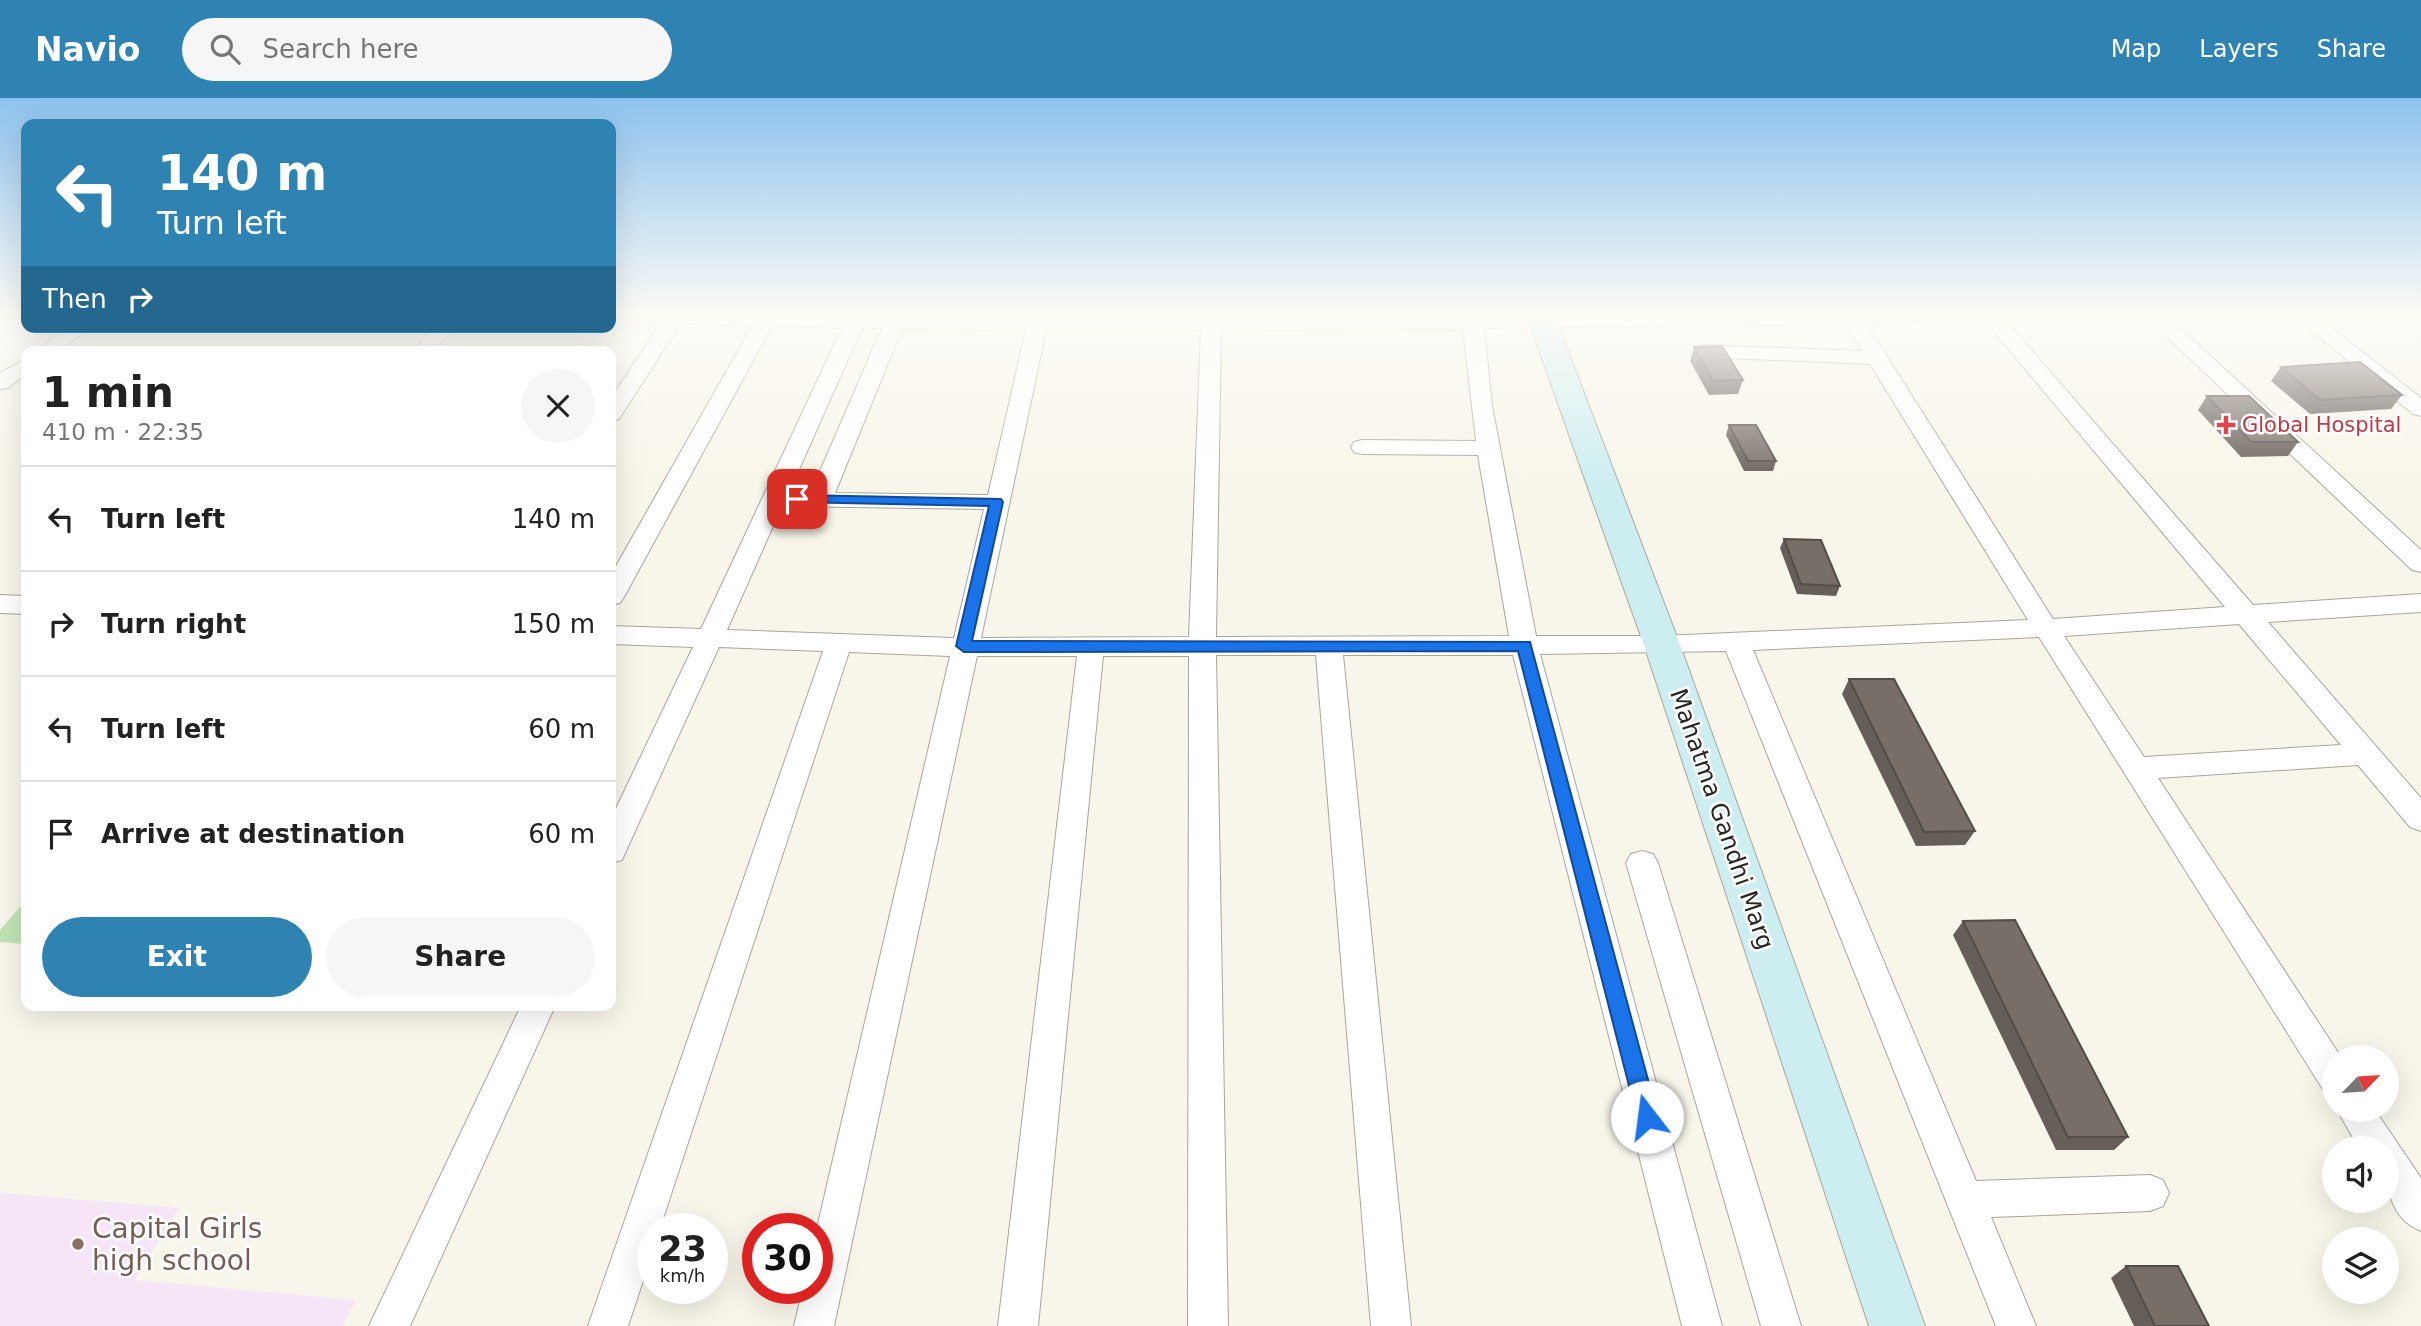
<!DOCTYPE html>
<html lang="en">
<head>
<meta charset="utf-8">
<style>
  body { margin:0; font-family:"DejaVu Sans",sans-serif; background:#f6f6f6; color:#222; height:100vh; display:flex; flex-direction:column; font-size:26px; white-space:nowrap }
  * { box-sizing:border-box; margin:0 }
  p { font-size:23px; color:#767676 }
  .icon { flex:none; width:38px; height:38px; fill:none; stroke:currentColor; stroke-width:2; stroke-linecap:round; stroke-linejoin:round }
  .map { position:relative; flex:1; overflow:hidden }
  .sheet { position:absolute; left:21px; top:248px; width:595px; height:665px; display:flex; flex-direction:column; background:#fff; border-radius:14px; box-shadow:0 7px 28px #0002 }
  .sheet>* { flex:none }
  .banner { position:absolute; left:21px; top:21px; width:595px; height:214px; border-radius:14px; box-shadow:0 7px 28px #0002; background:#2f83b3; color:#fff; overflow:hidden }
  .needle { width:46px; rotate:65deg }
  .controls { position:absolute; left:2322px; top:947px; display:grid; gap:14px }
  .controls a { display:grid; place-items:center; width:77px; height:77px; border-radius:50%; background:#fff; box-shadow:0 7px 28px #0002; font-size:35px }
  .speed { position:absolute; left:637px; top:1115px; display:flex; gap:14px; font-size:35px; font-weight:700; text-align:center }
  .speed>* { display:grid; place-content:center; width:91px; height:91px; border-radius:50%; background:#fff; box-shadow:0 7px 28px #0002; line-height:1 }
  .speed small { font-size:18px; font-weight:400 }
  .speed .limit { border:10px solid #d22; background:#fff; color:#111 }
  .pin { position:absolute; display:grid; place-items:center; width:60px; height:60px; color:#fff; margin:-30px; border-radius:14px; box-shadow:0 4px 10px #0006 }
  .me { position:absolute; width:77px; margin:-38px; rotate:345deg; stroke-linejoin:round; filter:drop-shadow(0 0 5px #0008) }
  .turn { display:flex; align-items:center; gap:24px; height:147px; padding:0 21px; font-size:32px }
  .turn .icon { width:91px; height:91px; stroke-width:2.5 }
  .turn b { display:block; font-size:49px; line-height:60px }
  .then { display:flex; align-items:center; height:66px; padding:0 21px; background:#0003; gap:14px; font-size:26px }
  .round { display:grid; place-items:center; flex:none; width:74px; height:74px; border-radius:37px; background:#f6f6f6 }
  .summary { display:flex; align-items:center; justify-content:space-between; height:119px; padding:0 21px }
  h1 { font-size:42px; font-weight:700; line-height:52px }
  .button { display:flex; gap:14px; margin-top:auto; padding:14px 21px }
  .button a { flex:1; height:80px; border-radius:42px; background:#2f83b3; color:#fff; font-size:28px; font-weight:700; line-height:80px; text-align:center }
  .button a+a { background:#f6f6f6; color:#222 }
  ul { padding:0; list-style:none }
  li { display:flex; align-items:center; gap:21px; height:105px; padding:0 21px; border-top:2px solid #e0e0e0 }
  li div { flex:1 }
  li b { display:block; font-size:26px }
  li em { font-style:normal }
  header { display:flex; align-items:center; gap:42px; box-sizing:border-box; height:98px; padding:0 35px; background:#2f83b3; color:#fff }
  header strong { font-size:33px }
  nav { display:flex; gap:38px; margin-inline-start:auto; font-size:24px }
  .search { width:490px; height:63px; background:#f6f6f6; display:flex; align-items:center; gap:18px; box-sizing:border-box; padding:0 24px; border-radius:38px; color:#767676; font-size:26px }
  .map>svg:first-child { display:block }
</style>
</head>
<body>
<header>
<strong>Navio</strong>
<div class="search"><svg class="icon" aria-label="search" viewBox="0 0 24 24"><circle cx="10" cy="10" r="6"/><path d="M15 15l6 6"/></svg>Search here</div>
<nav><a>Map</a><a>Layers</a><a>Share</a></nav>
</header>
<div class="map">
<svg width="2421" height="1228" viewBox="0 0 2421 1228">
  <rect width="100%" height="100%" fill="#f8f6ea"/>
  <!-- education -->
  <path fill="#f6e5f7" d="M0,1095l179,15 -44,72 221,20 -14,26h-342z"/>
  <!-- green -->
  <path fill="#c2e3b6" d="M26,802v44l-26,-2v-12z"/>
  <g fill="none" stroke-linecap="round" stroke-linejoin="round">
    <defs>
      <path id="lane" d="M1657,216h50l-5,3 -41,2 -4,-1z"/>
      <g id="street">
        <path d="M611,216l465,4 878,-4 -10,6 -78,3 187,296 172,-12 -246,-293h21l253,291 168,-11v18l-153,10 153,176v33l-11,-4 -52,-62 -200,13 183,279h-7v36l-12,-5 -283,-451 -286,13 223,531 174,-6 13,5 6,13 -6,13 -13,5 -159,6 45,109h-40l-270,-675 -186,3 182,672h-40l-169,-671h-170l68,671h-40l-55,-671h-100l12,671h-40l1,-670h-86l-65,670h-40l79,-670h-100l-143,670h-40l9,-38h14v-60l133,-572 -101,-4 -189,576h-7v23l-25,75h-40l235,-675 -104,-4 -93,204 -4,9 -11,3v-44l82,-172 -82,-3v-18l90,3 141,-301 -70,-2 -148,271 -4,6 -9,2v-30l141,-249 -71,-3 -62,96 -8,2v-23l50,-75 -50,-2zM1846,226l16,27 -158,-6 -7,2 -3,4 3,4 7,2 166,7 158,256 -366,16h-126l-44,-230 -8,-78zM862,230h20l-71,164h-22zM902,231l124,1 -38,165 -153,-2zM1463,231l13,112 -114,-1 -8,2 -3,5 3,5 8,2 116,1 31,181 -293,1 5,-307zM1046,232h155l-12,307 -208,1zM782,408l202,3 -30,129 -227,-8zM2239,526l102,121 -197,12 -80,-121z"/>
        <path d="M2143,216h22l256,236v22l-9,-2z"/>
        <path d="M2291,216h23l107,84v18l-8,-2z"/>
        <path d="M66,229h24l-31,25h-24z"/>
        <path d="M433,229h21l-21,25h-21z"/>
        <path d="M26,261v15l-18,14 -8,1v-16z"/>
        <path d="M0,497l26,1v18l-26,-1z"/>
        <path d="M1642,753l11,3 5,9 143,463h-40l-135,-463 5,-9z"/>
        <path d="M521,908h34l-145,320h-41z"/>
        <path d="M2337,1012h38l46,68v53c-36,-15 -34,-50 -34,-83h-28z"/>
      </g>
      <path id="secondary" d="M1526,216h28l126,331 245,681h-56l-225,-681z"/>
    </defs>
    <!-- lane casing -->
    <use href="#lane" stroke="#a8a69b" stroke-width="2"/>
    <!-- street casing -->
    <use href="#street" stroke="#a8a69b" stroke-width="2"/>
    <!-- secondary casing -->
    <use href="#secondary" stroke="#a8a69b" stroke-width="2"/>
    <!-- lane -->
    <use href="#lane" fill="#fff" fill-rule="evenodd"/>
    <!-- street -->
    <use href="#street" fill="#fff" fill-rule="evenodd"/>
    <!-- secondary -->
    <use href="#secondary" fill="#cdeef1" fill-rule="evenodd"/>
  </g>
  <!-- wall -->
  <g fill="#665f59">
    <path d="M1694,249l49,33 -5,14 -29,1 -19,-34z"/>
    <path d="M2281,269l121,28 -11,14 -81,5 -39,-33z"/>
    <path d="M2207,298l91,46 -10,14 -47,1 -43,-47z"/>
    <path d="M1729,327l47,36 -3,10h-29l-18,-36z"/>
    <path d="M1784,441l56,47 -4,10 -39,-2 -17,-46z"/>
    <path d="M1849,581l126,152 -10,14 -49,1 -74,-152z"/>
    <path d="M1963,823l165,216 -14,13h-58l-103,-215z"/>
    <path d="M2126,1168l83,60h-75l-23,-48z"/>
  </g>
  <!-- building -->
  <g fill="#776e67" stroke="#534d48" stroke-width="2">
    <path d="M1722,248l21,34 -30,1 -19,-34z"/>
    <path d="M2360,264l42,33 -82,5 -39,-33z"/>
    <path d="M2207,298h42l49,46h-47z"/>
    <path d="M1729,327h27l20,36h-28z"/>
    <path d="M1784,441l37,1 19,46 -39,-2z"/>
    <path d="M1849,581h45l81,152 -51,1z"/>
    <path d="M2015,822l113,217h-60l-105,-216z"/>
    <path d="M2126,1168h52l31,60h-54z"/>
  </g>
  <!-- sky -->
  <linearGradient id="sky" x2="0" y2="1"><stop stop-color="#8dc2ee"/><stop offset="0.56" stop-color="#fcfbf6"/><stop offset="1" stop-color="#fcfbf6" stop-opacity="0"/></linearGradient>
  <rect width="2421" height="388" fill="url(#sky)"/>
  <!-- route -->
  <path fill="#1a73e8" stroke="#114b97" stroke-width="2" d="M797,397l204,4 2,3 -31,139 558,1 128,475 -3,6 -8,3 -7,-3 -3,-6 -119,-466 -554,1 -8,-6 33,-140 -197,-4 -2,-3z"/>
  <!-- markers -->
  <path fill="#e0444e" stroke="#fff" stroke-width="2.5" d="M2222.5 316.5h7v7h7v7h-7v7h-7v-7h-7v-7h7z"/>
  <circle fill="#8d6e63" stroke="#fff" stroke-width="2.5" cx="78" cy="1146" r="7"/>
  <g text-anchor="middle" dominant-baseline="central" stroke-width="5" stroke-linejoin="round" paint-order="stroke">
    <!-- far-health labels -->
    <g font-size="21" fill="#be3a42" stroke="#fff" text-anchor="start">
      <text x="2242" y="327">Global Hospital</text>
    </g>
    <!-- street labels -->
    <g font-size="24" fill="#282722" stroke="#fff">
      <text transform="translate(1722 721) rotate(71)">Mahatma Gandhi Marg</text>
    </g>
    <!-- near-education labels -->
    <g font-size="28" fill="#785e54" stroke="#fff" text-anchor="start">
      <text x="92" y="1130">Capital Girls<tspan x="92" dy="32">high school</tspan></text>
    </g>
  </g>
</svg>
<div class="controls">
<a><svg class="needle" viewBox="-14 -14 28 28"><path d="M0-13l5 13h-10z" fill="#e53935"/><path d="M0 13l5-13h-10z" fill="#767676"/></svg></a>
<a><svg class="icon" aria-label="sound" viewBox="0 0 24 24"><path d="M4 9h4l5-4v14l-5-4H4zM17 9q2 3 0 6"/></svg></a>
<a><svg class="icon" aria-label="layers" viewBox="0 0 24 24"><path d="M12 4l9 5-9 5-9-5zM3 14l9 5 9-5"/></svg></a>
</div>
<div class="speed"><div>23<small>km/h</small></div><div class="limit">30</div></div>
<div class="pin" style="left:797px;top:401px;background:#d93025"><svg class="icon" aria-label="arrive" viewBox="0 0 24 24"><path d="M6 21V4h12l-3 4 3 4H6"/></svg></div>
<svg class="me" style="left:1647px;top:1019px" viewBox="-20 -20 40 40"><circle r="19" fill="#fff"/><path d="M0-13L10 11 0 6-10 11z" fill="#1a73e8"/></svg>
<div class="banner">
<div class="turn"><svg class="icon" aria-label="left" viewBox="0 0 24 24"><path d="M17 20v-9H6M10 6l-5 5 5 5"/></svg><div><b>140 m</b>Turn left</div></div>
<div class="then">Then<svg class="icon" aria-label="right" viewBox="0 0 24 24"><path d="M7 20v-9h11M14 6l5 5-5 5"/></svg></div>
</div>
<section class="sheet">
<div class="summary"><div><h1>1 min</h1><p>410 m · 22:35</p></div><a class="round"><svg class="icon" aria-label="close" viewBox="0 0 24 24"><path d="M6 6l12 12M18 6L6 18"/></svg></a></div>
<ul>
<li><svg class="icon" aria-label="left" viewBox="0 0 24 24"><path d="M17 20v-9H6M10 6l-5 5 5 5"/></svg><div><b>Turn left</b></div><em>140 m</em></li>
<li><svg class="icon" aria-label="right" viewBox="0 0 24 24"><path d="M7 20v-9h11M14 6l5 5-5 5"/></svg><div><b>Turn right</b></div><em>150 m</em></li>
<li><svg class="icon" aria-label="left" viewBox="0 0 24 24"><path d="M17 20v-9H6M10 6l-5 5 5 5"/></svg><div><b>Turn left</b></div><em>60 m</em></li>
<li><svg class="icon" aria-label="arrive" viewBox="0 0 24 24"><path d="M6 21V4h12l-3 4 3 4H6"/></svg><div><b>Arrive at destination</b></div><em>60 m</em></li>
</ul>
<div class="button"><a>Exit</a><a>Share</a></div>
</section>
</div>
</body>
</html>
